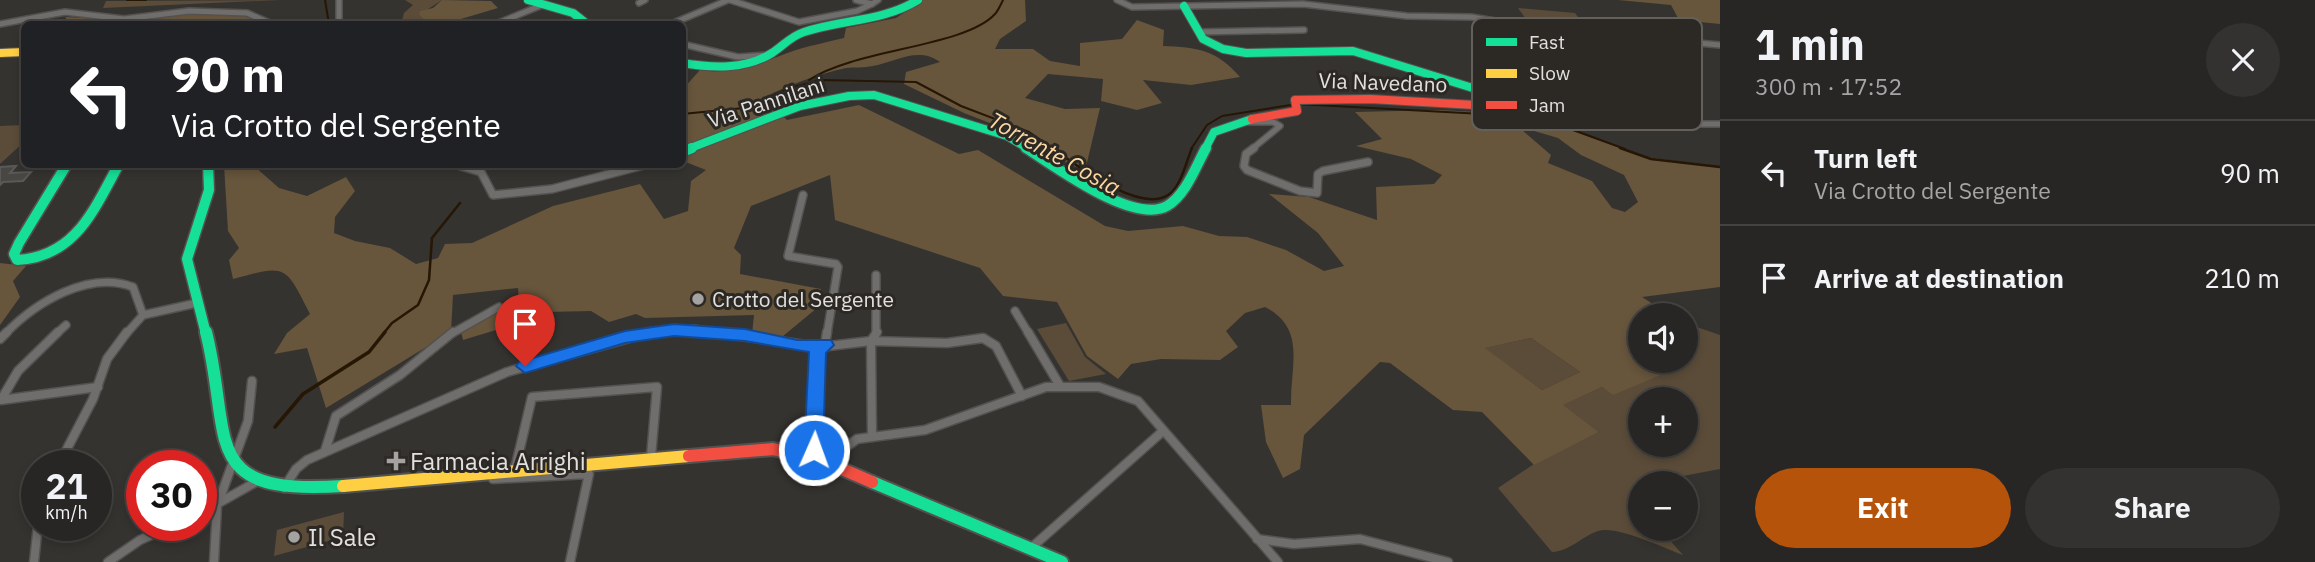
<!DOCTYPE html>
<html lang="en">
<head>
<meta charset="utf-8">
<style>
  body { margin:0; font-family:"IBM Plex Sans",sans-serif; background:#343231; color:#f1f3f6; height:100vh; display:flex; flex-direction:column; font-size:26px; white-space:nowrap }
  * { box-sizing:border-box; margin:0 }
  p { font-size:23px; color:#a5a5a6 }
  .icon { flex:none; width:38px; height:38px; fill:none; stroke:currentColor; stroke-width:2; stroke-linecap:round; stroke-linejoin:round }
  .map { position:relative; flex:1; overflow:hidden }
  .side { display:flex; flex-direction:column; background:#282624; width:595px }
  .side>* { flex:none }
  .banner { position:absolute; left:21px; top:21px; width:665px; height:147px; border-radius:10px; box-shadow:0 4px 10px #0003,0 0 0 2px #444341; background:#202124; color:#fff; overflow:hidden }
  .fabs { position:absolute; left:1628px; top:303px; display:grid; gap:14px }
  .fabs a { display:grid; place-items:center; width:70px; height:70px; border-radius:50%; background:#282624; box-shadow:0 4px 10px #0003,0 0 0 2px #444341; font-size:35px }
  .speed { position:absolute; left:21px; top:450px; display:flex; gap:14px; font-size:35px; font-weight:700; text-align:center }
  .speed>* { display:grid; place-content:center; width:91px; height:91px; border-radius:50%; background:#282624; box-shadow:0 4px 10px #0003,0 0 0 2px #444341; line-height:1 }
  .speed small { font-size:18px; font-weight:400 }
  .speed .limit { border:10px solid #d22; background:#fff; color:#111 }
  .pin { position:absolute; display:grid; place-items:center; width:60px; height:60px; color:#fff; margin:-72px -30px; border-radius:50% 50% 50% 0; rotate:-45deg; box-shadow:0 0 7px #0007 }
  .pin .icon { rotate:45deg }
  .me { position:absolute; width:77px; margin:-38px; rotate:2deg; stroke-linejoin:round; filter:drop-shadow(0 0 5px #0008) }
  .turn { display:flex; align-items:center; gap:24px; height:147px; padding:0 35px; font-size:32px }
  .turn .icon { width:91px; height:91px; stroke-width:2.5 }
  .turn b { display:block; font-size:49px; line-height:60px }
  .round { display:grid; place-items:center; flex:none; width:74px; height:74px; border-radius:37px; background:#343231 }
  .summary { display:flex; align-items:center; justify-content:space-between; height:119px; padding:0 35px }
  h1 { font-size:42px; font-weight:700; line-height:52px }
  .button { display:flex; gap:14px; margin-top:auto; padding:14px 35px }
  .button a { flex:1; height:80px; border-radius:42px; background:#b45309; color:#fff; font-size:28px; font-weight:700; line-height:80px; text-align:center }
  .button a+a { background:#343231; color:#f1f3f6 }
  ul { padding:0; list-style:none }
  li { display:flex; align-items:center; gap:21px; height:105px; padding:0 35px; border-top:2px solid #444341 }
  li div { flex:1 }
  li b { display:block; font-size:26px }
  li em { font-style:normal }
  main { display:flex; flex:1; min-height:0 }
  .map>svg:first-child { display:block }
</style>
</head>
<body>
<main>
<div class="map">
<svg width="1720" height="562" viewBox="0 0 1720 562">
  <rect width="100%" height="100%" fill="#353330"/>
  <!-- green -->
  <g fill="#5b4c39" fill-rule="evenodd">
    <path d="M280,0l-177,8 3,-7z"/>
    <path d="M405,0h37l-23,15 9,9h-27l3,-11 9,-8z"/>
    <path d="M1518,8l57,5 11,15 -57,-5z"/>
    <path d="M24,125v17l-24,22v-38z"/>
    <path d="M1066,323l19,34 21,17 -37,7 -32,-52z"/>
    <path d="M1685,323l35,12v134l-53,10 3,4h-30v45l32,1 6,6 -11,2 16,18c-19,-7 -67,-30 -85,-24 -17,6 -28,20 -46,21l-54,-64 36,-24 65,-32 -37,-27 40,-18 11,7 46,-18 16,-15 10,-1zM1640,399h45v45h-45z"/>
    <path d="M1531,338l49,34 -38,18 -58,-42z"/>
    <path d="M344,512l-1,25 -69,19 3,-26z"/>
  </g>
  <!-- forest -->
  <g fill="#67553c" fill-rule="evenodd">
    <path d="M442,0l49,1 7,7 -54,16h-16l-9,-9 1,-4 13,-3z"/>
    <path d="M923,0h102l1,21 -26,18 -5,10h38l17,12 30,5v-23l42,-4 15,-19 27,10 -1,16c34,1 54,4 77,31l-49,8 -48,-5 19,23 -25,7 -36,-9 2,-22 -55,-5 -23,24 40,11 35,-1 -15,63 -31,-14 -31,-21 -59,-23 -60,-29 2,-12 34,-10c-22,-16 -44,0 -67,4 -9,2 -18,1 -27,2 -28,6 -58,17 -83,30l24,22 72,-15 100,49 19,-4 127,76 23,5 55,-5 36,10 28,1 39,13 38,21 20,-5 -26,-33 -49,-39 40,3 68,23 -1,-33 58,-3 8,-9 -31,-16 -55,-13 26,-7 -27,-27 85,-2 74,4 28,6 104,37 74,10v120l-78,10 28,18h-30v45l35,1 -16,15 -46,19 -11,-8 -39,18 36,27 -65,33 -52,-53 -29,-2 -63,-47 -10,-1 -76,73 -4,34 -17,9 -17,-36 -5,-37h30c-1,-39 16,-76 -26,-98l-20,6 -19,18 12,16 -18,13 -59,-1 -30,5 -13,15 -31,-23 -30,-54 -54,-6 -23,-28 -145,-48 -5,-45 -79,31 -17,42 7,7 -1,19 81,15 -4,19 -40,33 -25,-7 2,-19 -109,3 -9,-4 -27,8 -18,-11 -46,1 -13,-6 -36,24 -33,10 -3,-12 59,-27 -1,-13 -65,7 -2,37 -125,76 -19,-60 -33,6 13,-21 23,-19c-25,-49 -23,-50 -77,-35l-4,-19 10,-12 -11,-17 -4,-66h29l26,23 28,8 39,-19 9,14 -20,26 -1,16 21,8 35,7 26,16 22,-6 7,-14 27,-1 81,-37 87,-22 24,35 24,-8 3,-30 15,-11 -23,-9v-72l17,-19c34,6 64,-9 96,-20 16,-5 32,-8 48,-12l2,-10 50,-10zM1524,128l34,10 23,17 43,20 14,27 -13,10 -13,-4 -20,-27 -44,-18 3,-8 -29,-25zM1531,338l49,34 -38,18 -57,-42z"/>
    <path d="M1618,0h102v24l-41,-4 -8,-15z"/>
    <path d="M186,12l54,3 28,9h-197l-6,-7 58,3z"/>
    <path d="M0,263l26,3 -13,15 7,16 -20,28z"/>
  </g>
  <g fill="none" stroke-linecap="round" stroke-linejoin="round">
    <!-- stream-far2 -->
    <g stroke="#261604" stroke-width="2">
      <path d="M127,0h19"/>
      <path d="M325,0l4,24"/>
      <path d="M809,80c46,-31 156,-33 186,-66 3,-3 6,-10 8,-14"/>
      <path d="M682,114l62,-6 49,-21 28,-7 95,2 45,24 68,26 25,17"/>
      <path d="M1191,149l16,-24 15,-9 75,-12 223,12 37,8 68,25"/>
    </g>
    <!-- stream-far1 -->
    <g stroke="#261604" stroke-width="2.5">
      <path d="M1052,148c23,16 87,66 116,47 13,-8 18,-33 24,-47"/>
      <path d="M1620,148l31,11 69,8"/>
      <path d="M383,334l9,-11 26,-18 11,-25 3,-42 28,-35"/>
    </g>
    <!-- stream -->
    <path stroke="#261604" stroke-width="3.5" d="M275,427l28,-33 66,-42 16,-20"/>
  </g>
  <!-- building -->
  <path fill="#484744" stroke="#5b5957" stroke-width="2" d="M16,166l-6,7 21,-1 -8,9 -20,1 -3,3v-18z"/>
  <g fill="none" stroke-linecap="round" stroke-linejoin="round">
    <defs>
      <g id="street-far2">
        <path d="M339,0v19"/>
        <path d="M730,0l69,22 58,-11 15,-7"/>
        <path d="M856,0l16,4 6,-4"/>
        <path d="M1117,0l15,7 171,-3 104,12 64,1 73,12 176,16"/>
        <path d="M639,3l6,-3"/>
        <path d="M0,24l65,-12 59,7 65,-8 58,2 25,11"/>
        <path d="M496,24l46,-19"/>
        <path d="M671,24l57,-24"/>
        <path d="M1199,32l105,-2"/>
        <path d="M682,44l56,13 30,-2"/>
        <path d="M1476,89l90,6 76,22 50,7h28"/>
        <path d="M1246,122h27l7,4 -28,23"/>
      </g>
      <g id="street-far1">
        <path d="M1254,148l-8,6 -2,12 3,4 53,21 17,2 1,-19 5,-3 45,-9"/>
        <path d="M454,164l27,8 12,23 59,-6 96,-25"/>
        <path d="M803,195l-15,61 48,8 2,3 -11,67"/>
        <path d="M1015,311l14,23"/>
        <path d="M5,334c31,-32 84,-64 128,-47l10,28"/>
        <path d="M56,334l10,-9"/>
        <path d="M126,334l17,-19 54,-12"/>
        <path d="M451,334l48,-27"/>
        <path d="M644,334l49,-5 33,5"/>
        <path d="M876,334v-59"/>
      </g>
      <g id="street">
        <path d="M58,332l-40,39 -17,29 97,-13"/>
        <path d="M714,332l106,15 51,-6 76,2 36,-5 13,8 26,50"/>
        <path d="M1028,332l32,54"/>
        <path d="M0,339l7,-7"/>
        <path d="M872,437l-1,-96 6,-9"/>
        <path d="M325,451l11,-35 64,-41 53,-43"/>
        <path d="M811,457l7,-107 7,-5 2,-13"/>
        <path d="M826,462l31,-23 68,-9 121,-43h53l39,14 140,161"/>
        <path d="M58,466l35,-67 14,-40 20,-27"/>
        <path d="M515,469l17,-72 125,-10 -6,70"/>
        <path d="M493,479l96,-5 -19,88"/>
        <path d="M284,488l12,-19 11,-9 200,-88 144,-40"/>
        <path d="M201,513l55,-31"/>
        <path d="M1257,539l37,5 66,-5 88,23"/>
        <path d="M1031,548l132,-117"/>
        <path d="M34,562l4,-37"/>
        <path d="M108,562l32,-22 34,-15"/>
        <path d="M214,562l3,-56 31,-85 4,-40"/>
      </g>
      <g id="fast-far2">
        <path d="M528,0l45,13 14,11"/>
        <path d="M1184,6l19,33 20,10 23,4 107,-2 123,38 11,13 -12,3"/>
        <path d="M682,63c30,5 63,7 90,-10 11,-7 19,-17 32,-21 39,-13 78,-10 114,-32"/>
        <path d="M688,149l112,-43 49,-10 25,-1 133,41 22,13"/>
        <path d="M1205,149l9,-17 38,-13"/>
      </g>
      <g id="fast-far1">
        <path d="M1026,148c29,18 107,77 141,58 19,-11 29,-40 39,-58"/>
        <path d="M682,152l10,-4"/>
        <path d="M67,164l-48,79 -5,11 3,6c59,-3 77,-51 102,-96"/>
        <path d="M206,334l-19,-75 22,-69 -1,-26"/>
      </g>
      <g id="fast">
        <path d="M206,332c27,107 -9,164 137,154"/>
        <path d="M872,482l190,80"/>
      </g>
      <path id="slow-far1" d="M0,53l24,-1"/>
      <path id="slow" d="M343,486l346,-30"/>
      <path id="jam-far1" d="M1252,119l45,-8 -2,-11 75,-1 105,6"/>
      <path id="jam" d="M689,456l84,-7 53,13 46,20"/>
    </defs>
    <!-- street-far2 casing -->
    <use href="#street-far2" stroke="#545250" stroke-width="8"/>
    <!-- street-far1 casing -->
    <use href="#street-far1" stroke="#545250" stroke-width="10"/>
    <!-- street casing -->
    <use href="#street" stroke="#545250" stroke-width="11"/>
    <!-- fast-far2 casing -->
    <use href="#fast-far2" stroke="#545250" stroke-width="10"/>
    <!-- fast-far1 casing -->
    <use href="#fast-far1" stroke="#545250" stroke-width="13"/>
    <!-- fast casing -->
    <use href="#fast" stroke="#545250" stroke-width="16"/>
    <!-- slow-far1 casing -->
    <use href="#slow-far1" stroke="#545250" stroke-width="10"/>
    <!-- slow casing -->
    <use href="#slow" stroke="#545250" stroke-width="16"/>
    <!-- jam-far1 casing -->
    <use href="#jam-far1" stroke="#545250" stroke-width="10"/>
    <!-- jam casing -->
    <use href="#jam" stroke="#545250" stroke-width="16"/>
    <!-- street-far2 -->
    <use href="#street-far2" stroke="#6f6e6c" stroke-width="5"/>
    <!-- street-far1 -->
    <use href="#street-far1" stroke="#6f6e6c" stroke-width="7"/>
    <!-- street -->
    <use href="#street" stroke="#6f6e6c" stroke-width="8"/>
    <!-- fast-far2 -->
    <use href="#fast-far2" stroke="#16e098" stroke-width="8"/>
    <!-- fast-far1 -->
    <use href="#fast-far1" stroke="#16e098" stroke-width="10"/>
    <!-- fast -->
    <use href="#fast" stroke="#16e098" stroke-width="12"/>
    <!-- slow-far1 -->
    <use href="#slow-far1" stroke="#ffcf43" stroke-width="8"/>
    <!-- slow -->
    <use href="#slow" stroke="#ffcf43" stroke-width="12"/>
    <!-- jam-far1 -->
    <use href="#jam-far1" stroke="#f24e42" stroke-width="8"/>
    <!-- jam -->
    <use href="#jam" stroke="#f24e42" stroke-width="12"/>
  </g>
  <!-- route -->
  <path fill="#1a73e8" stroke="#114b97" stroke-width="2" d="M674,324l71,5 52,11h34l3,5 -8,8 -3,97 -2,6h-14l-3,-6 5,-98 -64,-11 -71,-5 -49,7 -100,30 -9,-7 3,-4 106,-31z"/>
  <!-- markers -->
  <g fill="#a5a3a1" stroke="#2c2925" stroke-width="2.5">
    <circle cx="698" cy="299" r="7"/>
    <path d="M392.5 450.5h7v7h7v7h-7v7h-7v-7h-7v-7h7z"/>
    <circle cx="294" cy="537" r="7"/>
  </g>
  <g text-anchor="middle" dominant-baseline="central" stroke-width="6" stroke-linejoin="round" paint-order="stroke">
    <!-- street labels -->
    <g font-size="21" fill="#e2e0de" stroke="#2c2925">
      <text transform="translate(1383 82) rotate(2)">Via Navedano</text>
      <text transform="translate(766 102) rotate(-18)">Via Pannilani</text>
    </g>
    <!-- poi labels -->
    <g font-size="21" fill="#e2e0de" stroke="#2c2925" text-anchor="start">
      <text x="712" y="299">Crotto del Sergente</text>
    </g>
    <!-- water labels -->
    <g font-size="23" font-style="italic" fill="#fed8a3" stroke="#2c2925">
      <text transform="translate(1055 153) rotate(29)">Torrente Cosia</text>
    </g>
    <!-- near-poi labels -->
    <g font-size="24" fill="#e2e0de" stroke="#2c2925" text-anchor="start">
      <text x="410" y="461">Farmacia Arrighi</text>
      <text x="308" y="537">Il Sale</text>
    </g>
  </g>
  <!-- legend -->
  <rect x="1472" y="18" width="230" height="112" rx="10" fill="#2c2925" stroke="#63605c" stroke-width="2"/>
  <rect x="1486" y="38" width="31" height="8" fill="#16e098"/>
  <rect x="1486" y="69" width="31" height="9" fill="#ffcf43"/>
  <rect x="1486" y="101" width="31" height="8" fill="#f24e42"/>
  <g font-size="19" fill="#e2e0de">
    <text x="1529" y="49">Fast</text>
    <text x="1529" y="80">Slow</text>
    <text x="1529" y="112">Jam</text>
  </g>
</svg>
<div class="fabs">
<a><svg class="icon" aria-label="sound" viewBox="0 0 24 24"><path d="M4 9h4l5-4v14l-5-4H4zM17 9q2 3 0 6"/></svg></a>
<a>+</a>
<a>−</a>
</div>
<div class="speed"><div>21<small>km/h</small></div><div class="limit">30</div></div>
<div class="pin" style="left:525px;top:366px;background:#d93025"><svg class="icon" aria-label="arrive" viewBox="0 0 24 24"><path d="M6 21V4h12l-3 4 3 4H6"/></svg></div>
<svg class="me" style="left:814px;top:450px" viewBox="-20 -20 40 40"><circle r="17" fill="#1a73e8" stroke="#fff" stroke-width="3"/><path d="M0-11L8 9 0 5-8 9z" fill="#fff"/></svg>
<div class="banner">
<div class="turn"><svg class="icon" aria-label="left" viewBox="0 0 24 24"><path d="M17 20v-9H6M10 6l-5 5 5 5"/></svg><div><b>90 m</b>Via Crotto del Sergente</div></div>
</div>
</div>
<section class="side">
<div class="summary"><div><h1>1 min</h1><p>300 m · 17:52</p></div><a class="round"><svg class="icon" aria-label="close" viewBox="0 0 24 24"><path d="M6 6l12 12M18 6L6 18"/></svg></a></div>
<ul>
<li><svg class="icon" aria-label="left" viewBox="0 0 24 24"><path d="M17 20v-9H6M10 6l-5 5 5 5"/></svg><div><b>Turn left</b><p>Via Crotto del Sergente</p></div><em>90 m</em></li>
<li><svg class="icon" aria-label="arrive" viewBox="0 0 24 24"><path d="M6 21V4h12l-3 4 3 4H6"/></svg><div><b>Arrive at destination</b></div><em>210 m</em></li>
</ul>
<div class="button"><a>Exit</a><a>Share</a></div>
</section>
</main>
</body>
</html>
